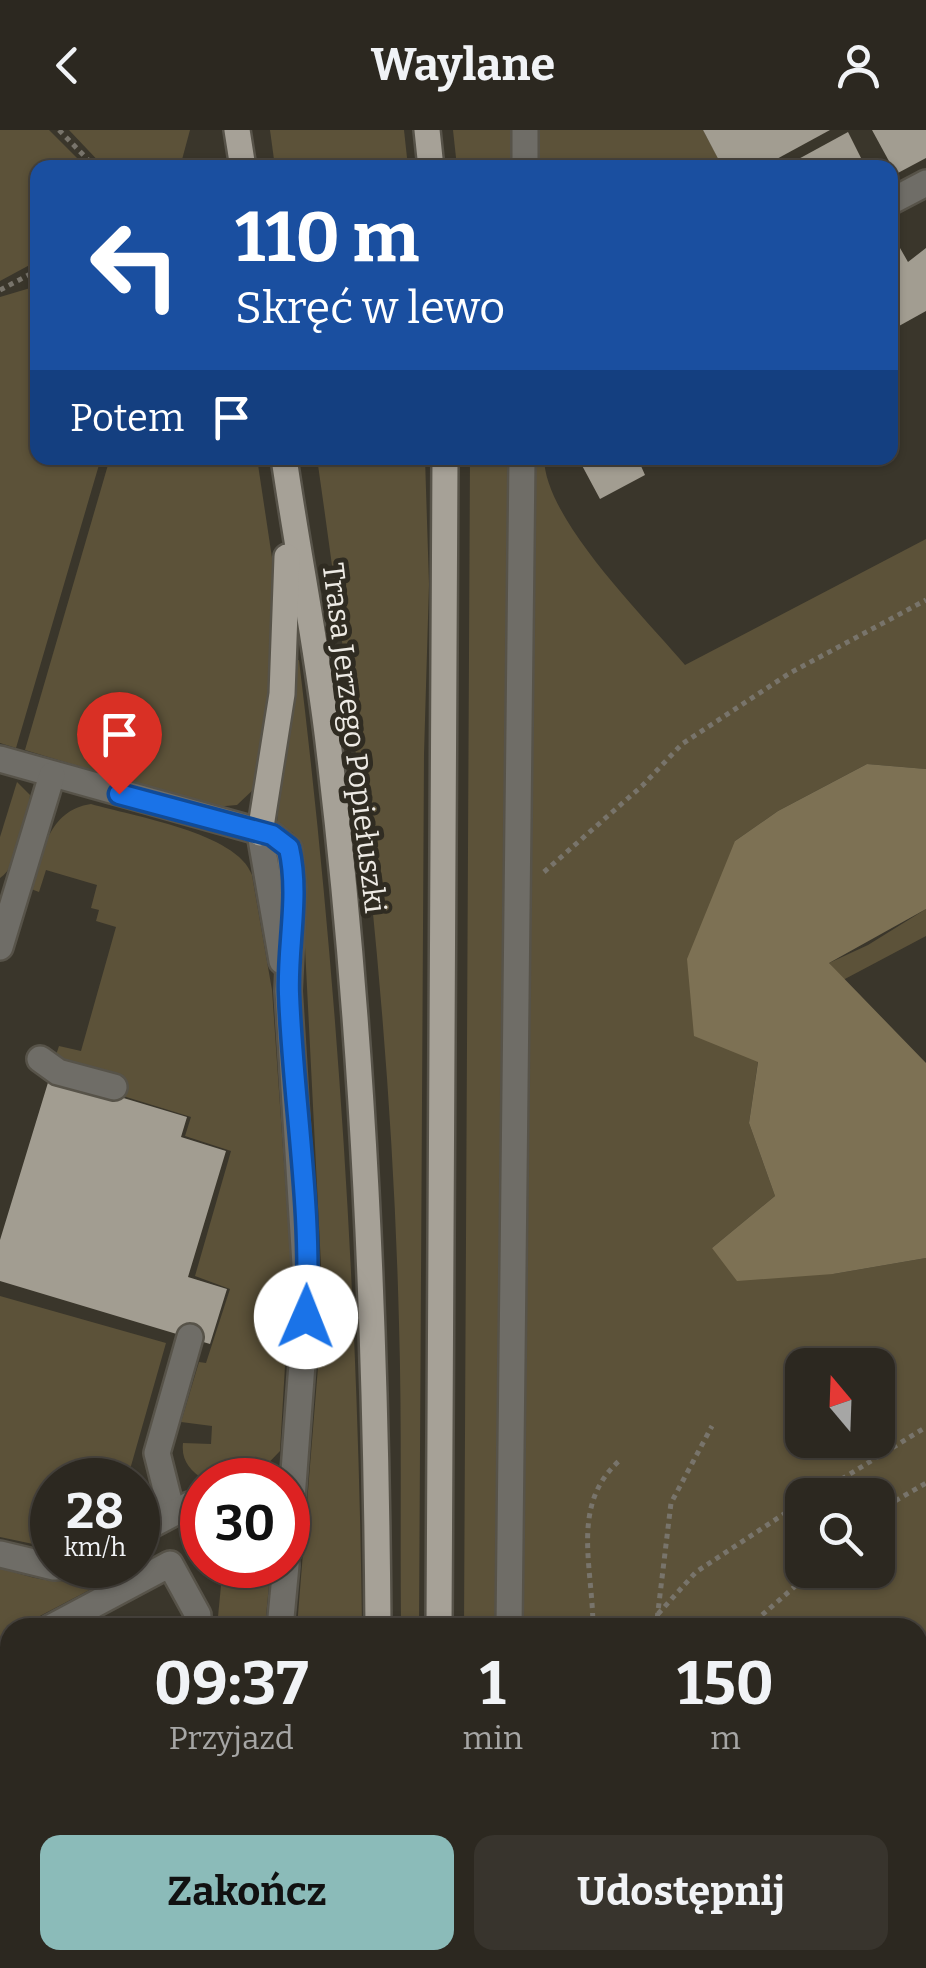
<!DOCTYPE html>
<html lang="pl">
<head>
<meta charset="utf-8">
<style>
  body { margin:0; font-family:Bitter,serif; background:#38342d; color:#f1f3f6; height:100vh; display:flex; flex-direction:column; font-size:38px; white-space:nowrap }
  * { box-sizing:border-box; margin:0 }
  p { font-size:32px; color:#a6a6a5 }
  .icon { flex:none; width:55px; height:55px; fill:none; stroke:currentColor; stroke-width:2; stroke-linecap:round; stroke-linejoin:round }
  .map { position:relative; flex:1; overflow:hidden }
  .side { position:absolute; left:0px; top:1488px; width:928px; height:352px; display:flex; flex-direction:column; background:#2c2820; border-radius:30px 30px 0 0; box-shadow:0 2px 8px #0004,0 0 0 2px #48443e }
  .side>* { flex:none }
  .guide { position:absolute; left:30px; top:30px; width:868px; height:305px; border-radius:20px; box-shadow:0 2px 8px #0004,0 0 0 2px #48443e; background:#1a4fa0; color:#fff; overflow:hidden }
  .needle { width:65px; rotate:341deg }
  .tools { position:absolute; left:785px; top:1218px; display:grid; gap:20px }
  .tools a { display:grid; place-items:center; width:110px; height:110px; border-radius:20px; background:#2c2820; box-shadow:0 2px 8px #0004,0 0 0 2px #48443e; font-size:50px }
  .speed { position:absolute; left:30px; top:1328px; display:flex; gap:20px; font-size:50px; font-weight:700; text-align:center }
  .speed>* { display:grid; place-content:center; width:130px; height:130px; border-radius:50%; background:#2c2820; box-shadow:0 2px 8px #0004,0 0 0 2px #48443e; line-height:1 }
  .speed small { font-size:25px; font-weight:400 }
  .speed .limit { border:15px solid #d22; background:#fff; color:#111 }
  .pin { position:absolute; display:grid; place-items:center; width:85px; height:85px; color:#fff; margin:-102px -42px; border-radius:50% 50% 50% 0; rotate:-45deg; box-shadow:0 0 10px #0007 }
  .pin .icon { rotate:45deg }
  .me { position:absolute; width:110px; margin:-55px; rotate:1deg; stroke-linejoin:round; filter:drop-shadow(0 0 8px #0008) }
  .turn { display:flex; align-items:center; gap:35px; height:210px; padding:0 40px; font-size:45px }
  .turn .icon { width:130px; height:130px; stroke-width:2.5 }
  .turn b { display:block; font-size:70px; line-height:85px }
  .then { display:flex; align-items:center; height:95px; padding:0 40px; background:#0003; gap:20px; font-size:38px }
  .eta { display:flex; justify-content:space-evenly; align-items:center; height:170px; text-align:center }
  .eta b { font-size:60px; font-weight:700; line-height:70px }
  .cta { display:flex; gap:20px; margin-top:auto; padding:20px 40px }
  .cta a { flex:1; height:115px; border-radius:20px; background:#8bbbb9; color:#111; font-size:40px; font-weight:700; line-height:115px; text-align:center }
  .cta a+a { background:#38342d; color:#f1f3f6 }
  header { display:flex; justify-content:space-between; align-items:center; height:130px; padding:0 40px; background:#2c2820; font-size:45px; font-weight:700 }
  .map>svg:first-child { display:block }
</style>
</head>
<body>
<header><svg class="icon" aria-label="back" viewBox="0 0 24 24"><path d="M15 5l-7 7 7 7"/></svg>Waylane<svg class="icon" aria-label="person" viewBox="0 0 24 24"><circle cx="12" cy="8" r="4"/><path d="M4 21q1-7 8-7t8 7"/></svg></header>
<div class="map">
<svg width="926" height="1838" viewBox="0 0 926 1838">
  <rect width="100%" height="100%" fill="#3a362b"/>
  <!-- green -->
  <g fill="#5c5239" fill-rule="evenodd">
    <path d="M0,0h49l37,37 -48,1 -1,93 -37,20z"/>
    <path d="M69,0h121l-10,37 -75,1z"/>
    <path d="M270,0h134l4,37h-133z"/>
    <path d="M453,0h66v37h-62z"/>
    <path d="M534,0h169l20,37 -189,1z"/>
    <path d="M37,156l1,172h63l-85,290 -16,-5v-446z"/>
    <path d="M110,328h147l17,113 2,74 -19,141 -20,19 -23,2 -189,-57z"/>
    <path d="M317,328h108l4,126 -5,170 -5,873h-18c-1,-100 1,-202 -2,-303 -7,-289 -41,-580 -82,-866z"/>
    <path d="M470,328h45l-8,186 6,1 -11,982 -38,1z"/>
    <path d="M529,328h15c1,62 100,158 141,207l241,-126v230l-59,-5 -89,47 -43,30 23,220 -9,62 26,73 -63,52 121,26 93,-16v710h-408v-8h400v-332h-400zM802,1235h76v75h-76zM802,1365h76v75h-76z"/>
    <path d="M299,530c39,322 59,643 63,967h-65l26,-322 -23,-457 -7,-15 -16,-11 16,-161z"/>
    <path d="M17,652l13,13c-2,23 -11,70 -30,83v-41z"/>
    <path d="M91,674c41,12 147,29 161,71l20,115 19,274 -11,187 -28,29h-48c-14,-10 -23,-19 -21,-37l28,1 1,-18 -31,-4 18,-60 7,1 24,-74 -35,-13 36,-125 -46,-15 6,-19 -68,-21 3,-13 -72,-22 5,-15 22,5 35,-124 -20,-6 3,-11 -8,-2 6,-23 -51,-15 -7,22 -8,-3c11,-35 17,-79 60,-85z"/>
    <path d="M926,779v27l-83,44 -14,-17 39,-18z"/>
    <path d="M0,1166l166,47 -39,137h-75v68l-52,-11z"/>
    <path d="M117,1435h20l-118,62 -9,1 -10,10v-70c48,15 70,21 117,-3z"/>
    <path d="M223,1435h48l-6,62h-48z"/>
    <rect x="270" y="1830" width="88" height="8"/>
  </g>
  <!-- forest -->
  <path fill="#7d7154" d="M867,634l59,5v140l-97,54 97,100v195l-93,16 -96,7 -25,-33 63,-52 -26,-73 9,-61 -64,-26 -7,-77 48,-118 43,-30z"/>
  <!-- building -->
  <g fill="#a29d91">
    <path d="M703,0h127l-70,38h-37z"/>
    <path d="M872,0h54v28l-30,16z"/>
    <path d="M848,2l18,36h-84z"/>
    <path d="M900,118l8,14 18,-14v63l-36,20v-78z"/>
    <path d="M578,328h78l-15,8 4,9 -45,24z"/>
    <path d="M50,946l137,41 -6,20 45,14 -38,126 39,12 -17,55 -210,-63v-41z"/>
    <path d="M10,1534v145l-10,5v-144z"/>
  </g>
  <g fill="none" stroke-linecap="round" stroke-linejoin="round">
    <defs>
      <g id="minor">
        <path d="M525,38v-38"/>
        <path d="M890,72l36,-19"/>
        <path d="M0,629l272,76 17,14 4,38 -5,104 19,306 -19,255"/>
        <path d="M260,703l22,128"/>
        <path d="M0,817l52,-172"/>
        <path d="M40,929l18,13 56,15"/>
        <path d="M172,1383l-15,-60 33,-116"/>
        <path d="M138,1402l51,-27h13"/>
        <path d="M0,1424l54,13 19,-2"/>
        <path d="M50,1498l120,-64 28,51 -1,13"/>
        <path d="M280,1498l6,-63"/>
        <path d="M509,1498l13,-1170"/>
        <path d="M0,1524l10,-6"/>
        <path d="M0,1729l10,-5"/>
        <path d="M509,1830v8"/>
        <path d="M86,1838l14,-8"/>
        <path d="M251,1838v-8"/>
      </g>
      <g id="major">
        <path d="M237,0l6,38"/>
        <path d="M427,0l4,38"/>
        <path d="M284,328c14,97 34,194 45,292 35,291 47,585 49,878"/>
        <path d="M260,703l22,-139 5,-137"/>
        <path d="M439,1498l6,-1170"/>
        <path d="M380,1830v8"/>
        <path d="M429,1838v-8"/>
      </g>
    </defs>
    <!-- minor casing -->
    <use href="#minor" stroke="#575349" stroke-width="30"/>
    <!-- major casing -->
    <use href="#major" stroke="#575349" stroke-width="30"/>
    <!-- path -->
    <g stroke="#78746b" stroke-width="5" stroke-dasharray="5 5" stroke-linecap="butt">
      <path d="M59,0l37,38"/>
      <path d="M0,160l38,-20"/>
      <path d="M544,742l98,-86 40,-42 108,-71 136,-73"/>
      <path d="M816,1365l110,-68"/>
      <path d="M878,1381l48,-28"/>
      <path d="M658,1484l38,-42 106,-70"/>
      <path d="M593,1498c0,-61 -23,-123 26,-167"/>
      <path d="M656,1498l15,-125 41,-77"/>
      <path d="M747,1498l67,-58"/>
    </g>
    <!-- minor -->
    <use href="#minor" stroke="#6f6d67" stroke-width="25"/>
    <!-- major -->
    <use href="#major" stroke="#a6a197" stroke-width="25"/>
  </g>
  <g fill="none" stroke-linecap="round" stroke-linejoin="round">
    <defs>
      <path id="route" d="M119,664l153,41 17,13c11,48 -2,98 0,146 4,107 24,216 17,323"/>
    </defs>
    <!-- route casing -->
    <use href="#route" stroke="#114b97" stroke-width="25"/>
    <!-- route -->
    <use href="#route" stroke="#1a73e8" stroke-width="18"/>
  </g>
  <g text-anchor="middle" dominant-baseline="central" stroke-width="10" stroke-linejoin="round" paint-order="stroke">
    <!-- street labels -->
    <g font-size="30" fill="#edeae4" stroke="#302c22">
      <text transform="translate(354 608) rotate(83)">Trasa Jerzego Popiełuszki</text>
    </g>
  </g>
</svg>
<div class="tools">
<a><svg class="needle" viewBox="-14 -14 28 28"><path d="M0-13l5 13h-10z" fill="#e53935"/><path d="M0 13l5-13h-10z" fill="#a6a6a5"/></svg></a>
<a><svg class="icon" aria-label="search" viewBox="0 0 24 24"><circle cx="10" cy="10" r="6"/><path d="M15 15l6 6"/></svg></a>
</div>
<div class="speed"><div>28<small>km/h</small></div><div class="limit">30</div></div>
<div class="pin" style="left:119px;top:664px;background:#d93025"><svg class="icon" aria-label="arrive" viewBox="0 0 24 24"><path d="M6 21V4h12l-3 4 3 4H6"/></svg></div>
<svg class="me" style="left:306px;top:1187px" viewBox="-20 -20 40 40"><circle r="19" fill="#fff"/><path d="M0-13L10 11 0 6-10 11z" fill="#1a73e8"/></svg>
<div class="guide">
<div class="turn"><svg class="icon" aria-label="left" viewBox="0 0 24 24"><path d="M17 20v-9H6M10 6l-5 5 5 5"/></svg><div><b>110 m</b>Skręć w lewo</div></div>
<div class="then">Potem<svg class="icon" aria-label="arrive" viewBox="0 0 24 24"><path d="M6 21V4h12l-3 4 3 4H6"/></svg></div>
</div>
<section class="side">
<div class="eta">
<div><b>09:37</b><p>Przyjazd</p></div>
<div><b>1</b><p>min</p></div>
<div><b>150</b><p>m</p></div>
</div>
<div class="cta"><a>Zakończ</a><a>Udostępnij</a></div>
</section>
</div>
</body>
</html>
